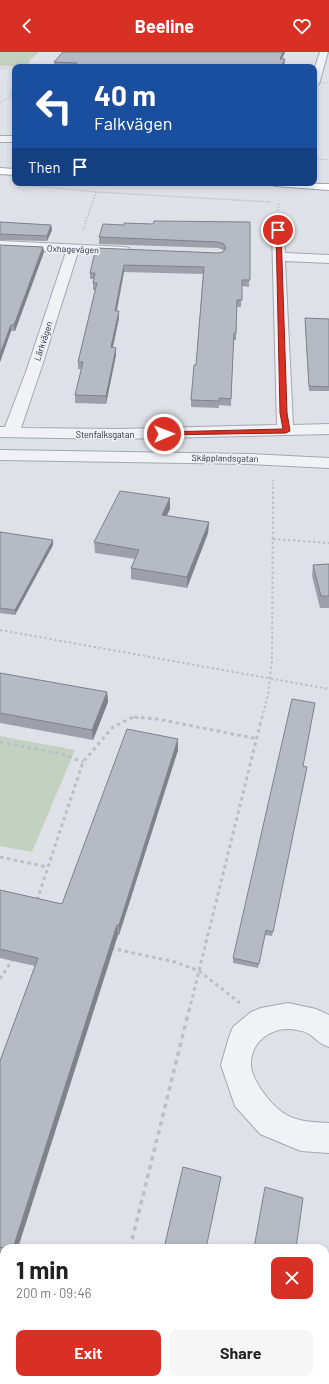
<!DOCTYPE html>
<html lang="en">
<head>
<meta charset="utf-8">
<style>
  body { margin:0; font-family:Barlow,sans-serif; background:#f6f6f6; color:#222; height:100vh; display:flex; flex-direction:column; font-size:15px; white-space:nowrap }
  * { box-sizing:border-box; margin:0 }
  p { font-size:13px; color:#767676 }
  .icon { flex:none; width:22px; height:22px; fill:none; stroke:currentColor; stroke-width:2; stroke-linecap:round; stroke-linejoin:round }
  .map { position:relative; flex:1; overflow:hidden }
  .panel { position:absolute; left:0px; top:1192px; width:329px; height:140px; display:flex; flex-direction:column; background:#fff; border-radius:12px 12px 0 0; box-shadow:0 2px 6px #0003 }
  .panel>* { flex:none }
  .guide { position:absolute; left:12px; top:12px; width:305px; height:122px; border-radius:8px; box-shadow:0 2px 6px #0003; background:#1a4fa0; color:#fff; overflow:hidden }
  .pin { position:absolute; display:grid; place-items:center; width:34px; height:34px; color:#fff; margin:-17px; border:2px solid #fff; border-radius:50%; box-shadow:0 1px 4px #0007 }
  .me { position:absolute; width:44px; margin:-22px; rotate:89deg; stroke-linejoin:round; filter:drop-shadow(0 0 3px #0008) }
  .turn { display:flex; align-items:center; gap:14px; height:84px; padding:0 16px; font-size:18px }
  .turn .icon { width:52px; height:52px; stroke-width:2.5 }
  .turn b { display:block; font-size:28px; line-height:34px }
  .then { display:flex; align-items:center; height:38px; padding:0 16px; background:#0003; gap:8px; font-size:15px }
  .round { display:grid; place-items:center; flex:none; width:42px; height:42px; border-radius:8px; background:#f6f6f6 }
  .head { display:flex; align-items:center; justify-content:space-between; height:68px; padding:0 16px }
  h1 { font-size:24px; font-weight:700; line-height:30px }
  .action { display:flex; gap:8px; margin-top:auto; padding:8px 16px }
  .action a { flex:1; height:46px; border-radius:8px; background:#d93025; color:#fff; font-size:16px; font-weight:700; line-height:46px; text-align:center }
  .action a+a { background:#f6f6f6; color:#222 }
  header { display:flex; justify-content:space-between; align-items:center; height:52px; padding:0 16px; background:#d93025; color:#fff; font-size:18px; font-weight:700 }
  .map>svg:first-child { display:block }
</style>
</head>
<body>
<header><svg class="icon" aria-label="back" viewBox="0 0 24 24"><path d="M15 5l-7 7 7 7"/></svg>Beeline<svg class="icon" aria-label="heart" viewBox="0 0 24 24"><path d="M12 20l-8-8c-3-5 5-10 8-4 3-6 11-1 8 4z"/></svg></header>
<div class="map">
<svg width="329" height="1332" viewBox="0 0 329 1332">
  <rect width="100%" height="100%" fill="#dee1e7"/>
  <!-- green -->
  <g fill="#c3d1c0">
    <path d="M0,0h39l-10,9 -1,5h-28z"/>
    <path d="M0,684l75,14 -43,102 -32,-6z"/>
  </g>
  <g fill="none" stroke-linecap="round" stroke-linejoin="round">
    <defs>
      <g id="minor">
        <path d="M320,0h8l-9,32 -5,3v-17z"/>
        <rect x="0" y="84" width="15" height="6"/>
        <path d="M278,174l4,1 2,3 1,23 44,2v8l-44,-2 8,164 36,-1v10l-211,5 -118,-2v-10h5l22,-58 39,-117 -66,-3v-8l125,6 4,1 2,3 -2,3 -4,1 -47,-3 -37,117 -20,59 97,1 159,-4 -5,-195 2,-3z"/>
        <path d="M0,398l250,4 79,4v10l-79,-4 -250,-4z"/>
        <path d="M288,951l28,6 13,6v32c-11,-4 -12,-8 -20,-13 -4,-3 -16,-5 -21,-5 -20,0 -38,15 -37,36 0,14 19,39 31,47 13,10 31,10 47,11v30l-28,-2 -41,-17 -25,-28 -14,-41 8,-28 4,-10 18,-15 10,-4z"/>
        <path d="M329,1213v69l-4,2v-69z"/>
        <path d="M325,1313l4,1v18h-29l1,-4h24z"/>
      </g>
      <g id="major">
        <path d="M0,116l15,1v6l-15,-1z"/>
        <path d="M269,131l60,1v6l-54,-4z"/>
      </g>
    </defs>
    <!-- minor casing -->
    <use href="#minor" stroke="#a4a8b1" stroke-width="2"/>
    <!-- major casing -->
    <use href="#major" stroke="#9ea5b2" stroke-width="2"/>
    <!-- path-far4 -->
    <g stroke="#bdbfc6" stroke-width="1" stroke-dasharray="1.5 1.5" stroke-linecap="butt">
      <path d="M19,0l-3,9 4,6"/>
      <path d="M0,16h15"/>
      <path d="M10,44l5,-14"/>
      <path d="M0,51l15,-9"/>
      <path d="M314,107l15,1"/>
    </g>
    <!-- path-far3 -->
    <g stroke="#bdbfc6" stroke-width="1.5" stroke-dasharray="1.5 1.5" stroke-linecap="butt">
      <path d="M26,133l70,7 175,10"/>
      <path d="M278,159l1,-9"/>
      <path d="M83,178l13,-38"/>
      <path d="M273,436v-8"/>
    </g>
    <!-- path-far2 -->
    <g stroke="#bdbfc6" stroke-width="2" stroke-dasharray="2.5 2.5" stroke-linecap="butt">
      <path d="M273,487l56,4"/>
      <path d="M0,578l329,59"/>
      <path d="M131,666h15"/>
      <path d="M262,666l6,-23 4,-35 1,-173"/>
    </g>
    <!-- path-far1 -->
    <g stroke="#bdbfc6" stroke-width="3" stroke-dasharray="3.5 3.5" stroke-linecap="butt">
      <path d="M134,665l23,2 101,20"/>
      <path d="M0,690l62,12 21,8"/>
      <path d="M0,805l47,10"/>
      <path d="M37,848l46,-138 30,-35 20,-10"/>
      <path d="M111,896l64,14 24,9 41,32"/>
      <path d="M0,927l13,-20"/>
      <path d="M189,959l73,-294"/>
    </g>
    <!-- path -->
    <g stroke="#bdbfc6" stroke-width="3.5" stroke-dasharray="4.5 4.5" stroke-linecap="butt">
      <path d="M130,1196l59,-238"/>
      <path d="M0,1251l4,1"/>
      <path d="M96,1332l1,-4"/>
    </g>
    <!-- minor -->
    <use href="#minor" fill="#f1f2f6" fill-rule="evenodd"/>
    <!-- major -->
    <use href="#major" fill="#fff" fill-rule="evenodd"/>
    <!-- path-bridge -->
    <path stroke="#bdbfc6" stroke-width="1" stroke-dasharray="1.5 1.5" stroke-linecap="butt" d="M314,30l15,1"/>
  </g>
  <!-- wall -->
  <g fill="#9da0a9">
    <path d="M63,0h222l-3,7 2,6v2h-230v-5z"/>
    <path d="M0,170l51,3 1,5 -5,11 -47,-1z"/>
    <path d="M250,170l-1,65 -7,-1 -1,21h-4l-1,33h-3l-2,66 -12,-1v3l-28,-1v-7l5,-35 7,-91 -79,-2 -7,39h2v7l-6,30h3v7l-10,49 -31,-1v-8l6,-26h-3v-7l17,-72h-2v-7l1,-4h-4v-6l6,-25 122,5 5,-1 1,-1 -1,-1 -5,-2 -119,-4v-7l25,-12 29,-1z"/>
    <path d="M0,193l43,2 1,5 -29,79h-4l-11,31z"/>
    <path d="M305,266l24,1v72h-20l-4,-69z"/>
    <path d="M170,446v11l-4,7 43,6 -1,11 -21,55 -56,-9v-11l4,-9 -40,-6 -1,-11z"/>
    <path d="M0,480l53,13 -38,70 -15,-2z"/>
    <path d="M329,512v44h-9l-8,-32 1,-11z"/>
    <path d="M0,621l107,19 1,10 -15,38 -93,-17z"/>
    <path d="M178,687v11l-59,185h-1l-114,313v7l-4,-1v-193l35,-95 -35,-8v-68l62,14z"/>
    <path d="M303,714l3,6 -34,164 -7,-1 -7,33 -25,-5v-5z"/>
  </g>
  <!-- shaded-wall -->
  <g fill="#7f8289">
    <path d="M283,0h2l-6,13 1,-6z"/>
    <path d="M285,7l-1,8h-3z"/>
    <path d="M51,173l1,5 -5,11v-5z"/>
    <path d="M43,195l1,5 -29,79 -1,-6z"/>
    <path d="M124,213v7l-9,45v-6z"/>
    <path d="M119,259v7l-8,36v-7z"/>
    <path d="M11,273v6l-11,31v-8z"/>
    <path d="M116,296v7l-10,49v-8z"/>
    <path d="M170,446v11l-8,17v-11z"/>
    <path d="M209,470l-1,11 -21,55v-11z"/>
    <path d="M53,488v5l-38,70v-5z"/>
    <path d="M107,640l1,10 -15,38 -1,-10z"/>
    <path d="M178,687v11l-59,185v-10z"/>
    <path d="M117,873l1,10 -100,313h-5z"/>
  </g>
  <!-- building -->
  <g fill="#b6bac4" stroke="#7f8289">
    <path d="M63,0h220l-3,7h5l-4,8h-207l3,-4 -23,-1z"/>
    <path d="M154,169l96,1v58h-8v20h-5l-1,33h-2l-3,66 -12,-1v3l-28,-1 3,-35h2l8,-98 -80,-2 -9,46h4l-8,36 5,1 -10,48 -31,-1 8,-33h-5l19,-79h-4l2,-10h-5l6,-25 122,5 5,-1 3,-4 -2,-4 -6,-2 -119,-5 4,-13 21,1v-2l29,1z"/>
    <path d="M0,170l51,3 -4,11 -47,-2z"/>
    <path d="M0,193l43,2 -29,78h-3l-11,29z"/>
    <path d="M305,266l24,1v68l-20,-1z"/>
    <path d="M120,439l50,7 -8,17 47,7 -22,55 -56,-9 8,-18 -45,-8z"/>
    <path d="M0,480l53,8 -38,70 -15,-2z"/>
    <path d="M329,512v32h-8l-8,-31z"/>
    <path d="M0,621l107,19 -15,38 -92,-17z"/>
    <path d="M292,647l23,4 -12,63 4,1 -34,165 -7,-2 -7,34 -26,-6z"/>
    <path d="M127,677l51,10 -59,186h-2l-104,323h-9l-4,-1v-186l38,-103 -38,-9v-59l62,14z"/>
    <path d="M183,1115l38,10 -15,71h-42z"/>
    <path d="M265,1135l38,11 -7,50h-42z"/>
    <path d="M133,1328h45v4h-46z"/>
    <path d="M230,1328h46l-1,4h-45z"/>
  </g>
  <!-- route -->
  <path fill="#d93025" stroke="#8d1f18" d="M276,177l5,1 6,183 3,18 -4,2 -124,2 -1,-1 3,-2 119,-3 -3,-16z"/>
  <g text-anchor="middle" dominant-baseline="central" stroke-width="3.5" stroke-linejoin="round" paint-order="stroke">
    <!-- far-street labels -->
    <g font-size="9" fill="#282e3d" stroke="#edf0f5">
      <text transform="translate(73 197) rotate(2)">Oxhagevägen</text>
      <text transform="translate(43 289) rotate(-72)">Lärkvägen</text>
      <text x="105" y="382">Stenfalksgatan</text>
      <text transform="translate(225 406) rotate(1)">Skäpplandsgatan</text>
    </g>
  </g>
</svg>
<div class="pin" style="left:278px;top:178px;background:#d93025"><svg class="icon" aria-label="arrive" viewBox="0 0 24 24"><path d="M6 21V4h12l-3 4 3 4H6"/></svg></div>
<svg class="me" style="left:164px;top:382px" viewBox="-20 -20 40 40"><circle r="17" fill="#d93025" stroke="#fff" stroke-width="3"/><path d="M0-11L8 9 0 5-8 9z" fill="#fff"/></svg>
<div class="guide">
<div class="turn"><svg class="icon" aria-label="left" viewBox="0 0 24 24"><path d="M17 20v-9H6M10 6l-5 5 5 5"/></svg><div><b>40 m</b>Falkvägen</div></div>
<div class="then">Then<svg class="icon" aria-label="arrive" viewBox="0 0 24 24"><path d="M6 21V4h12l-3 4 3 4H6"/></svg></div>
</div>
<section class="panel">
<div class="head"><div><h1>1 min</h1><p>200 m · 09:46</p></div><a class="round" style="background:#d93025;color:#fff"><svg class="icon" aria-label="close" viewBox="0 0 24 24"><path d="M6 6l12 12M18 6L6 18"/></svg></a></div>
<div class="action"><a>Exit</a><a>Share</a></div>
</section>
</div>
</body>
</html>
